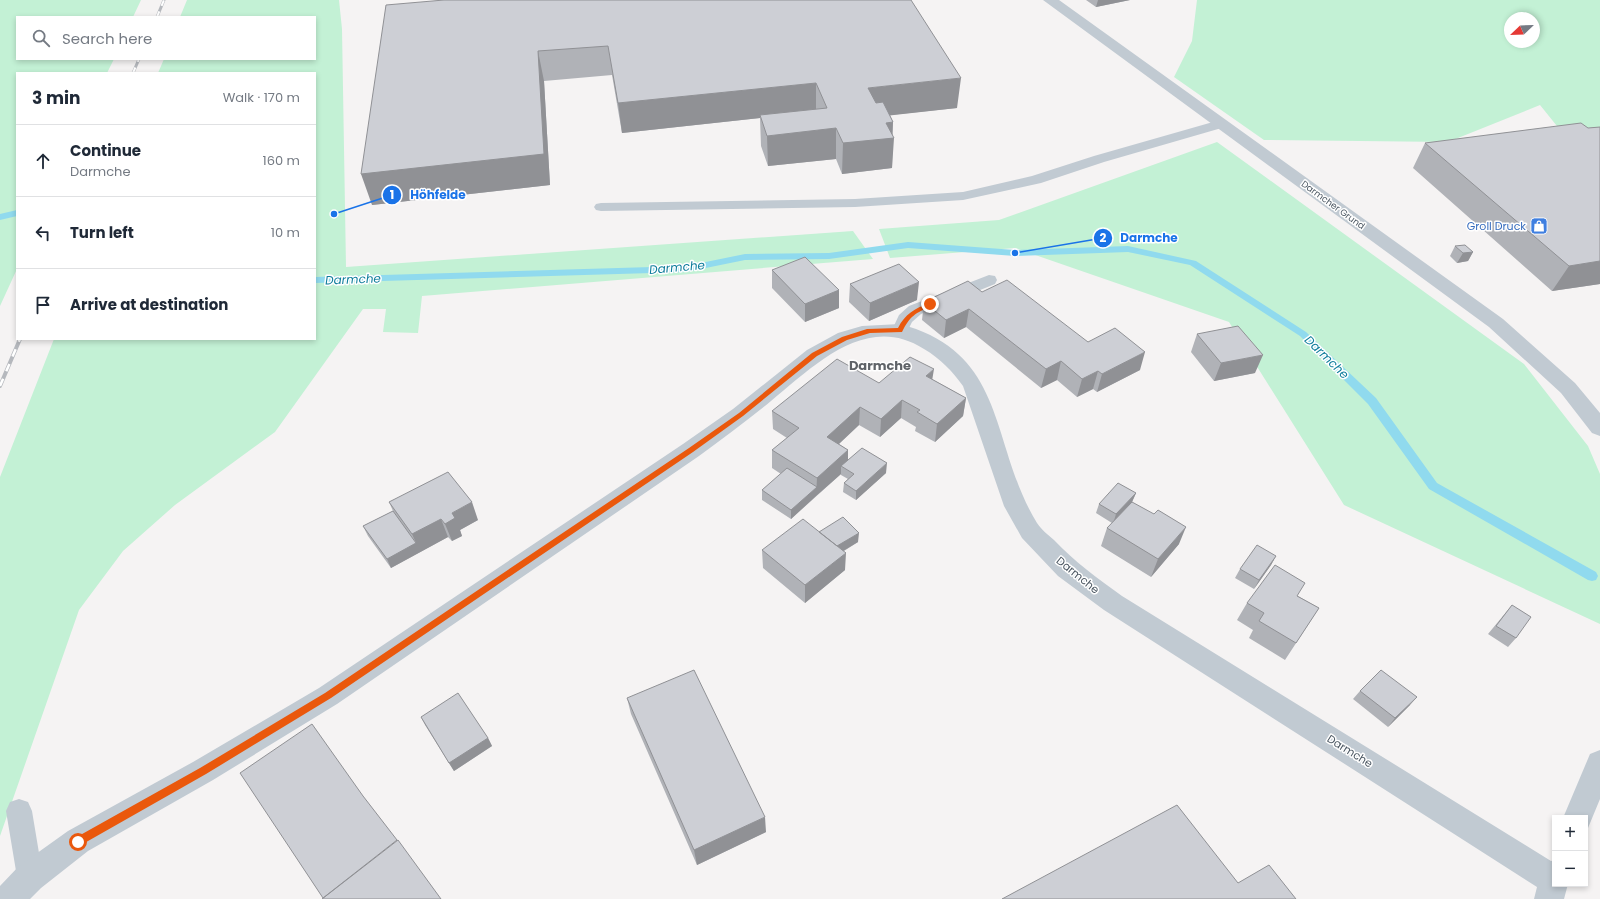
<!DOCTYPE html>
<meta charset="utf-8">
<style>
body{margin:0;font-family:Poppins,sans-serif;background:#f2f2f3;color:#1f2937}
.controls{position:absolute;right:12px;bottom:12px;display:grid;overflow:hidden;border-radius:0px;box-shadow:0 2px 6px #0003}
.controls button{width:36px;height:36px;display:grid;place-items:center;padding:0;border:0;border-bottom:1px solid #e0e1e3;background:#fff;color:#1f2937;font:20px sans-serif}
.compass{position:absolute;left:1504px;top:12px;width:36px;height:36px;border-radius:50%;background:#fff;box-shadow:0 2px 6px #0003;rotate:247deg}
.stop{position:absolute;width:12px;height:12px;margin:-9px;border:3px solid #ea580c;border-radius:50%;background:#fff}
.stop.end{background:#ea580c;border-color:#fff;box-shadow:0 1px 4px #0008}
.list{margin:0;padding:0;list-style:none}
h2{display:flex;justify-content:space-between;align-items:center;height:52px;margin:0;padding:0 16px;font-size:17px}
h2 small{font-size:13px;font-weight:400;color:#747a83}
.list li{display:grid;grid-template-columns:26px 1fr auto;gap:12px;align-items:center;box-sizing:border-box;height:72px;padding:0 16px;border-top:1px solid #e0e1e3}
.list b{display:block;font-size:15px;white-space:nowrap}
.list p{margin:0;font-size:13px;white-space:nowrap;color:#747a83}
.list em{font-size:13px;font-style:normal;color:#747a83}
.icon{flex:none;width:22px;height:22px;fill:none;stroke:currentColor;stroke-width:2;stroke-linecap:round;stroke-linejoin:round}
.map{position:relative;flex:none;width:1600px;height:899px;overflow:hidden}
.search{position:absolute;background:#fff;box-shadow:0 2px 6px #0003;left:16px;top:16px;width:300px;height:44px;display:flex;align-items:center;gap:10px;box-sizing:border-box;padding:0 14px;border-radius:0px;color:#747a83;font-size:15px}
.panel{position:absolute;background:#fff;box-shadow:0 2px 6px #0003;left:16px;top:72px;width:300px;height:268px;border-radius:0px}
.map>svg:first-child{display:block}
.green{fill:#c3f1d5;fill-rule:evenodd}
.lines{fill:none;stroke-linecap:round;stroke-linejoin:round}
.stream{fill:#90daee;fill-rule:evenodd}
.lane{fill:#c1cad2;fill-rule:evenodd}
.street{fill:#c1cad2;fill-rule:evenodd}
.rail-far1-casing{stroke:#b5b8bd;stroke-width:3}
.rail-casing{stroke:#b5b8bd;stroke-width:4}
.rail-far1{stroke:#fff;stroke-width:2;stroke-dasharray:6;stroke-linecap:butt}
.rail{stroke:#fff;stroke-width:2.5;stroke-dasharray:8;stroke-linecap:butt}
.wall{fill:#b0b2b7}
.shaded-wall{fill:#909195}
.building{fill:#cdcfd5;stroke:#909195}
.route{fill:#ea580c}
.labels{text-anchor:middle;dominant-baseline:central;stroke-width:3;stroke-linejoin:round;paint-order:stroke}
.far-street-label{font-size:9px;fill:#4a5661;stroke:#fff}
.shop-label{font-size:11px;fill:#366cbe;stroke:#fff;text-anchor:end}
.street-label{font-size:11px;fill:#4a5661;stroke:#fff}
.water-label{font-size:12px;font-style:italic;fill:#0c7c9b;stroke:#fff}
.quarter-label{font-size:13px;font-weight:bold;fill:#5f6368;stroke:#fff}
.leader{fill:none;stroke:#1a73e8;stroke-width:1.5}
.callout-dot{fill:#1a73e8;stroke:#fff;stroke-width:1.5}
.mark-label{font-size:12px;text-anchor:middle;font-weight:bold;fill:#fff}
.callout-label{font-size:12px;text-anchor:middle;font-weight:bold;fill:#1a73e8;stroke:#fff;stroke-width:3;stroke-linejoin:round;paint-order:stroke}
</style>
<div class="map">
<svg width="1600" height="899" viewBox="0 0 1600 899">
<rect width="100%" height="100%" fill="#f5f3f3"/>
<!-- green -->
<path class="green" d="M0,0H141L133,17H17V59H114L107,73H17V269L0,306Z
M187,0H339L342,29L346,267L853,231L873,259L422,296L418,333L383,332L386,309H363L275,432L175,505L123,551L79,610L0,836V477L54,339H315V73H158L164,59H315V17H180Z
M1197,0H1600V135L1565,136L1540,105L1448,142L1264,140L1174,77L1192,41ZM1510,18H1534V42H1510Z
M1217,142L1524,364L1588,446L1600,474V624L1344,505L1229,322L1015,248L890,258L879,229L999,220Z"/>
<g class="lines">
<!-- stream -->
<path class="stream" d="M17,210V216L0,220V214Z
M908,242L1015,250L1128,246L1196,261L1306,332L1376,398L1437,483L1596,572L1598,576L1596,580L1592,581L1588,580L1429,489L1368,404L1300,336L1190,265L1128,252L1015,256L908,248L829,259L745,260L686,272L315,283V277L686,266L745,254L829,253Z"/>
<!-- lane -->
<path class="lane" d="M1220,120L1225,121L1227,124L1225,127L1104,162L1041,183L963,200L855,207L601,211L596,210L594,207L596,204L601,203L855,199L963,192L1032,176L1094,156Z
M989,275L995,276L997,280L995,284L921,314L912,322L906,334L900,336L894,334L892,330L899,315L909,306Z
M19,799L28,802L32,811L43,877L39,886L30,890L21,886L17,877L6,811L10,802Z"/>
<!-- street -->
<path class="street" d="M1043,0H1059L1503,319L1575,383L1600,413V436L1592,433L1561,393L1489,327Z
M900,324C1009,353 989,445 1037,523C1041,529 1048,535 1054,540C1075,562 1097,578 1122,596L1551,861L1555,860V884H1568L1564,899H1534L1537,887L1104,610L1058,576L1022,538L1004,506L963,386C952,371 941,359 924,349C866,312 814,366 771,401C748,420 723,438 699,456L337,704L213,780L88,851L41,888L30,899H0V886L19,866L68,831L193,762L319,688L683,444L733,409L807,350L838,333L862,326Z
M1600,750V799L1588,828L1585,829V818H1563L1590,754Z"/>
<!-- rail-far1 casing -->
<g class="rail-far1-casing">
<path id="rail-far1" d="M157,17L164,0
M133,73L139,59"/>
</g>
<!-- rail casing -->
<g class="rail-casing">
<path id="rail" d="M0,386L20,339"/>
</g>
<!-- rail-far1 -->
<use href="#rail-far1" class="rail-far1"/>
<!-- rail -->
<use href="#rail" class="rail"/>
</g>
<!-- wall -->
<path class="wall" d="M1086,0H1130L1096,7Z
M386,5L957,108L890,115L893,122L892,168L842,174L836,159L768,166L761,146L760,118L622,133L612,75L544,81L550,185L372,205Z
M1600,127V284L1552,291L1413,168L1425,143Z
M1455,246L1473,252L1468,261L1457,263L1450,256Z
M772,270L839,290V308L805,322L772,288Z
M850,284L917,300L869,321L849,302Z
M982,292L1088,342L1140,370L1097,392L1093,389L1077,397L1057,380L1041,388L966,327L944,338L922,320L924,302Z
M1197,334L1255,373L1214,381L1191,352Z
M932,379L966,398L963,416L935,442L915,431L916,427L901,418L880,437L859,425L839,444L848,450V460L886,473L856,500L843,492L844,483L848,479L841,475V474L791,519L762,500V490L781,474L772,468V450L787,438L773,429L772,411L879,383Z
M1136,493L1132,502L1179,544L1151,577L1101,546L1107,528L1112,523L1096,513L1099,504Z
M389,502L478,520L460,530L462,536L452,541L448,537L391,568L368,536L363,526L393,511Z
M819,532L858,542L844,551L845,570L805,603L763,568L762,550Z
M1276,556L1271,565L1254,589L1235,578L1240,569Z
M1298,596L1319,608L1285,660L1249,638L1253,630L1237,620L1247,603Z
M1512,605L1516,638L1508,647L1488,634Z
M1360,691L1410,705L1388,727L1353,699Z
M627,698L766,832L697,865L631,714Z
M421,717L488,738L492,746L454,771L425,725Z"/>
<!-- shaded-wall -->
<path class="shaded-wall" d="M1098,0H1130L1096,7Z
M538,51L544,81L550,185L372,205L361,174Z
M961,78L957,108L867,118L868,88Z
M816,83V113L760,115V118L622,133L618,103Z
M893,122L892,138H894L892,168L842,174L843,143L886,123Z
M836,128V159L768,166L767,136Z
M1473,252L1468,261L1457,263L1463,253Z
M1600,261V284L1552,291L1569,266Z
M919,282L917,300L869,321L870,303Z
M839,290V308L805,322V304Z
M969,309L966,327L944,338L946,320Z
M1145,352L1140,370L1097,392L1102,374Z
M1263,355L1255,373L1214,381L1221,363Z
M1061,361L1057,380L1041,388L1046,369Z
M934,369L931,387L926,376Z
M1098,371L1093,389L1077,397L1082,379Z
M966,398L963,416L935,442L937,424Z
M902,400L901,418L880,437L881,419Z
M860,407L859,425L827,455V437Z
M848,450V468L841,466V474L816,496L817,478Z
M887,463L886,473L856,500V491Z
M817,487L816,496L791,519V510Z
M1136,493L1132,502L1113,524L1116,514Z
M472,502L478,520L460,530L462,536L452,541L445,524L452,513Z
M441,519L448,537L391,568L387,559L416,543L412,534Z
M1186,527L1179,544L1151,577L1158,559Z
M859,533L858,542L833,557V548Z
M846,553L845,570L805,603V585Z
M1276,556L1271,565L1254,589L1259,580Z
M1417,697L1410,705L1388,727L1395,718Z
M488,738L492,746L454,771L449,763Z
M765,817L766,832L697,865L694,850Z"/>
<!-- building -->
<path class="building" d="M444,0H911L961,78L868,88L876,103L883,102L893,122L886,123L894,138L843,143L836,128L767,136L760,115L827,108L816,83L618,103L608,46L538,51L544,154L361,174L386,5Z
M1581,123L1588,128L1600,127V261L1569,266L1425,143Z
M1465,245L1473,252L1463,253L1455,246Z
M805,257L839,290L805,304L772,270Z
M899,264L919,282L870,303L850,284Z
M1007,280L1088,342L1115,328L1145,352L1102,374L1098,371L1082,379L1061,361L1046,369L969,309L946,320L924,302L968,281L982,292Z
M1238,326L1263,355L1221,363L1197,334Z
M910,357L934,369L926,376L966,398L937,424L917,412L920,410L902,400L881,419L860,407L827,437L848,450L817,478L772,450L799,428L772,411L837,359L879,383Z
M862,448L887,463L856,491L844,483L854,474L841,466Z
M787,468L817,487L791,510L762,490Z
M448,472L472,502L452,513L455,518L445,524L441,519L412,534L389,502Z
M1118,483L1136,493L1116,514L1099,504Z
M1132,502L1154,514L1158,510L1186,527L1158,559L1107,528Z
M393,511L416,543L387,559L363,526Z
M843,517L859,533L837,546L819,532Z
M803,519L846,553L805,585L762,550Z
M1257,545L1276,556L1259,580L1240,569Z
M1275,565L1305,583L1297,596L1319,608L1296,643L1259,621L1264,613L1247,603Z
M1512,605L1531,617L1516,638L1496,626Z
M694,670L765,817L694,850L627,698Z
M1381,670L1417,697L1395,718L1360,691Z
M458,693L488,738L449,763L421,717Z
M312,724L363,796L397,840L323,898L240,773Z
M1177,805L1238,883L1269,865L1296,899H1002Z
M398,840L441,899H322Z"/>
<!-- route -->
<path class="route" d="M930,303L932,306C915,313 910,316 902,332L870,333L847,340L817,356L743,416L693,452L331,698L206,774L81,845H75V838L200,768L325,693L689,448L739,413L812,353L842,337L867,329L898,328C905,314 915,308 930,303Z"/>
<!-- icons -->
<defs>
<g id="shop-square" transform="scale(0.9)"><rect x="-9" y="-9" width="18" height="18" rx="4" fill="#3f7fe0" stroke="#fff"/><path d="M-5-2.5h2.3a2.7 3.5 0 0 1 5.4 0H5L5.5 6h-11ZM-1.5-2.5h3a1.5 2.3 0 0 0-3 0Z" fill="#fff"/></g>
</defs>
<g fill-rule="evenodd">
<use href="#shop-square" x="1539" y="226"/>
</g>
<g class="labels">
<!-- far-street labels -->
<g class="far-street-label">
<text transform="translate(1333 205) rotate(36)">Darmcher Grund</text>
</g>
<!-- shop labels -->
<g class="shop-label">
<text x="1526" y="226">Groll Druck</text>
</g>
<!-- street labels -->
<g class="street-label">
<text transform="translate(1078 575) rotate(39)">Darmche</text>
<text transform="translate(1350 751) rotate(32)">Darmche</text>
</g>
<!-- water labels -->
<g class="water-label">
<text transform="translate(677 267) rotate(-5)">Darmche</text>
<text transform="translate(353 279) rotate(-2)">Darmche</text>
<text transform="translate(1327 357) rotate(44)">Darmche</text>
</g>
<!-- quarter labels -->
<g class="quarter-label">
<text x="880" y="365">Darmche</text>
</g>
</g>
<!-- callouts -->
<path class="leader" d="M334 214L392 195M1015 253L1103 238"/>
<g class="callout-dot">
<circle cx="334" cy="214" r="4"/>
<circle cx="1015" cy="253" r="4"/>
<circle cx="392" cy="195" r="10"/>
<circle cx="1103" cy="238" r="10"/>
</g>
<g class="mark-label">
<text x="392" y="199">1</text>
<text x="1103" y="242">2</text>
</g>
<g class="callout-label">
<text x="438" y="199">Höhfelde</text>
<text x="1149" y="242">Darmche</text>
</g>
</svg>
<div class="controls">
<button>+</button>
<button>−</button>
</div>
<svg class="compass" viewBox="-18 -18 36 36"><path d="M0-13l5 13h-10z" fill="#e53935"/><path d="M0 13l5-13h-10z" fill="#747a83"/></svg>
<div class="stop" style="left:78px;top:842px"></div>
<div class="stop end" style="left:930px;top:304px"></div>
<div class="search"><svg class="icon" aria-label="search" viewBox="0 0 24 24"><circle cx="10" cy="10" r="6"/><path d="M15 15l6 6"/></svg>Search here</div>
<section class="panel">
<h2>3 min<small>Walk · 170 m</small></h2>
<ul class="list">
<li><svg class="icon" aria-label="ahead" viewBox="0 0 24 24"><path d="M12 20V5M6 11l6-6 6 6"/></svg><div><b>Continue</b><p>Darmche</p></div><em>160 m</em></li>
<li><svg class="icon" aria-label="left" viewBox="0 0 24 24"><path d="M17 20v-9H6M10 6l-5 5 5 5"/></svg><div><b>Turn left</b></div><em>10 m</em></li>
<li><svg class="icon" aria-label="arrive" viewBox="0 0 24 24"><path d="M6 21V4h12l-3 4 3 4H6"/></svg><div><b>Arrive at destination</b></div></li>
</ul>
</section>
</div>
